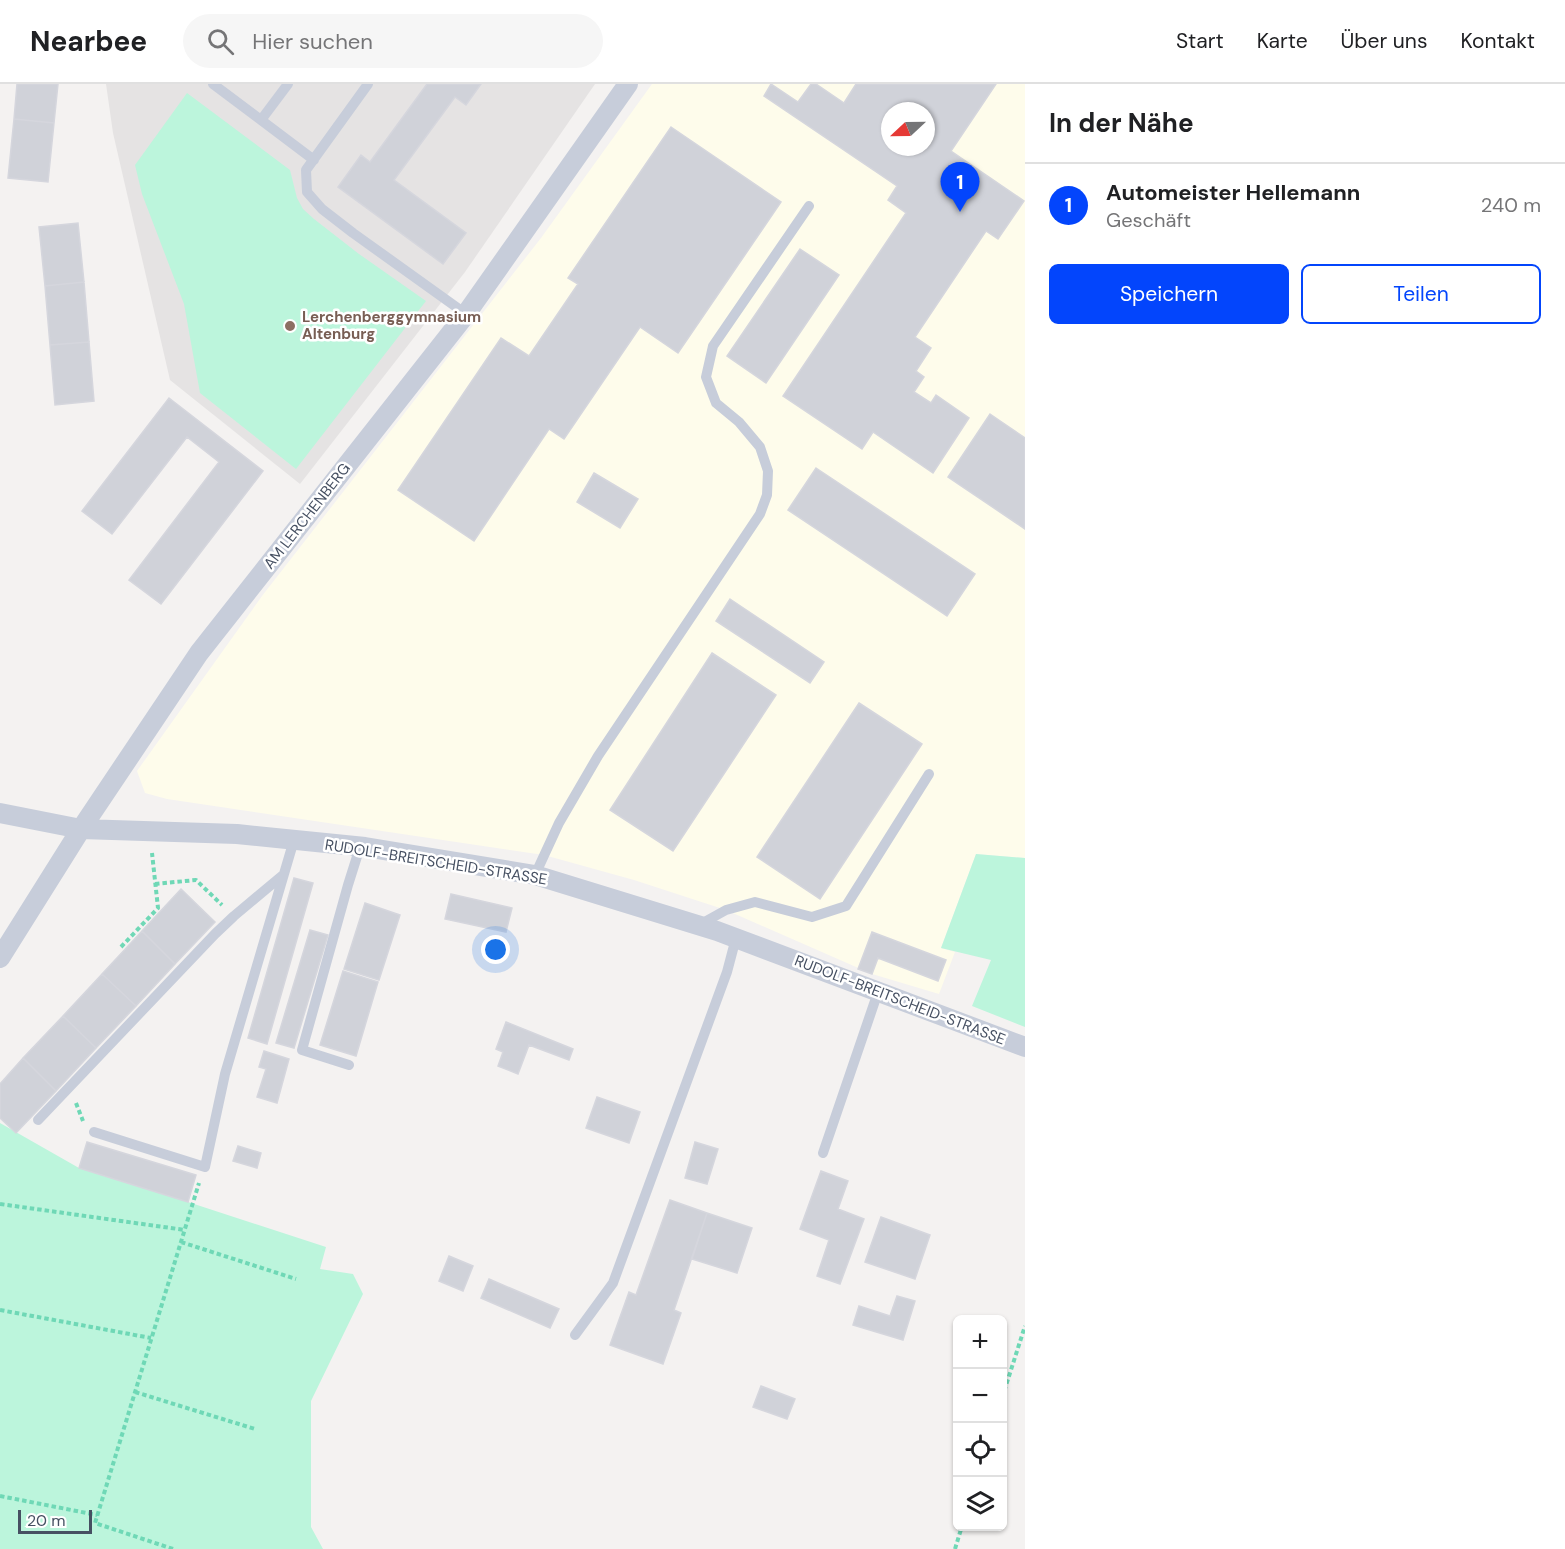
<!DOCTYPE html>
<html lang="de">
<meta charset="utf-8">
<style>
body{margin:0;font-family:"DM Sans",sans-serif;background:#f6f6f6;color:#202124}
.controls{position:absolute;right:18px;bottom:18px;display:grid;overflow:hidden;border-radius:9px;box-shadow:0 2px 4px #0004}
.controls button{width:54px;height:54px;display:grid;place-items:center;padding:0;border:0;border-bottom:2px solid #e0e0e0;background:#fff;color:#202124;font:30px sans-serif}
.compass{position:absolute;left:881px;top:18px;width:54px;height:54px;border-radius:50%;background:#fff;box-shadow:0 2px 4px #0004;rotate:248deg}
.scale{position:absolute;left:18px;bottom:15px;width:74px;box-sizing:border-box;padding-left:6px;border:3px solid #465062;border-top:0;font-size:16px;line-height:21px;white-space:nowrap;color:#465062;-webkit-text-stroke:4px #fff;paint-order:stroke}
.you{position:absolute;left:496px;top:866px;width:21px;height:21px;margin:-15px;border:4px solid #fff;border-radius:50%;background:#1a73e8;box-shadow:0 0 0 9px #1a73e833}
.badge{display:grid;place-items:center;width:39px;height:39px;border-radius:50%;background:#0345fc;color:#fff;font-size:20px;font-weight:700}
.pin{position:absolute;translate:-50% -50px;filter:drop-shadow(0 2px 3px #0008)}
.pin::after{content:'';position:absolute;top:32px;width:21px;height:18px;background:inherit;clip-path:polygon(0 0,100% 0,50% 100%)}
.list{margin:0;padding:0;list-style:none}
h2{display:flex;justify-content:space-between;align-items:center;height:78px;margin:0;padding:0 24px;font-size:26px}
h2 small{font-size:20px;font-weight:400;color:#757577}
.list li{display:grid;grid-template-columns:39px 1fr auto;gap:18px;align-items:center;box-sizing:border-box;height:84px;padding:0 24px;border-top:2px solid #e0e0e0}
.list b{display:block;font-size:22px;white-space:nowrap}
.list p{margin:0;font-size:20px;white-space:nowrap;color:#757577}
.list em{font-size:20px;font-style:normal;color:#757577}
.actions{display:flex;gap:12px;padding:18px 24px}
.actions a{flex:1;padding:14px 0;border:2px solid #0345fc;border-radius:9px;text-align:center;font-size:21px;color:#0345fc}
.actions .main{background:#0345fc;color:#fff}
.icon{flex:none;width:33px;height:33px;fill:none;stroke:currentColor;stroke-width:2;stroke-linecap:round;stroke-linejoin:round}
.map{position:relative;flex:none;width:1025px;height:1465px;overflow:hidden}
header{display:flex;align-items:center;gap:36px;box-sizing:border-box;height:84px;padding:0 30px;background:#fff;border-bottom:2px solid #e0e0e0}
header strong{font-size:28px}
nav{display:flex;gap:33px;margin-inline-start:auto;font-size:21px}
.search{width:420px;height:54px;background:#f6f6f6;display:flex;align-items:center;gap:15px;box-sizing:border-box;padding:0 21px;border-radius:33px;color:#757577;font-size:22px}
main{display:flex}
aside{flex:1;background:#fff}
.map>svg:first-child{display:block}
.commercial{fill:#fefceb;fill-rule:evenodd}
.education{fill:#e5e3e3}
.green{fill:#bcf5dc}
.building{fill:#d0d2d9;stroke:#d5d6dd;stroke-width:1.5;fill-rule:evenodd}
.lines{fill:none;stroke-linecap:round;stroke-linejoin:round}
.path{stroke:#6fd8b6;stroke-width:4;stroke-dasharray:4.5 3;stroke-linecap:butt}
.lane{stroke:#c7cdda;stroke-width:10}
.street{stroke:#c7cdda;stroke-width:20}
.education-dot{fill:#8d6e63;stroke:#fff;stroke-width:2}
.labels{text-anchor:middle;dominant-baseline:central;stroke-width:5;stroke-linejoin:round;paint-order:stroke}
.education-label{font-size:15px;font-weight:bold;fill:#785e54;stroke:#fff;text-anchor:start}
.street-label{font-size:15px;fill:#465062;stroke:#fff}
</style>
<header>
<strong>Nearbee</strong>
<div class="search"><svg class="icon" aria-label="search" viewBox="0 0 24 24"><circle cx="10" cy="10" r="6"/><path d="M15 15l6 6"/></svg>Hier suchen</div>
<nav><a>Start</a><a>Karte</a><a>Über uns</a><a>Kontakt</a></nav>
</header>
<main>
<div class="map">
<svg width="1025" height="1465" viewBox="0 0 1025 1465">
<rect width="100%" height="100%" fill="#f4f2f1"/>
<!-- commercial -->
<path class="commercial" d="M652,0H1025V774L976,770L941,864L955,868L939,910L872,890L726,826L634,796L544,771L167,715L145,709L137,687L262,512L541,154ZM890,27H926V63H890Z"/>
<!-- education -->
<path class="education" d="M106,0H595L465,188L300,400L170,296L113,49Z"/>
<!-- green -->
<path class="green" d="M187,9L290,86L297,114L303,125L314,135L359,170L426,217L296,385L200,309L184,220L142,110L135,81Z
M976,770L1025,774V943L972,922L991,876L941,864Z
M0,1039L79,1084L188,1118L326,1163L320,1185L353,1190L363,1210L311,1317V1443L323,1465H0Z"/>
<!-- building -->
<path class="building" d="M17,0H58L54,39L14,35Z
M427,0H481L466,21L455,13L394,96L466,149L443,180L338,103L361,71L370,78Z
M771,0L798,18L811,0H816L844,19L856,0H996L951,67L1024,117L998,155L986,147L915,253L931,264L916,287L924,293L914,308L931,319L936,311L969,334L933,389L873,348L862,365L783,312L906,129L888,116L897,102L764,12ZM890,27H926V63H890Z
M14,35L54,39L48,98L8,94Z
M671,43L781,118L678,269L640,243L564,355L549,345L474,457L398,406L501,254L529,272L578,200L568,194Z
M78,139L84,198L45,202L39,143Z
M800,165L839,191L766,299L727,272Z
M84,198L89,258L50,261L45,202Z
M89,258L94,317L55,321L50,261Z
M169,314L263,387L161,520L129,496L219,378L187,353L112,450L82,427Z
M990,330L1025,354V445L948,393Z
M816,384L975,490L947,532L788,426Z
M594,389L638,415L620,444L577,418Z
M730,515L824,578L810,599L716,537Z
M712,569L776,611L673,767L610,726Z
M859,619L922,660L820,815L757,773Z
M294,794L313,799L267,960L248,954Z
M181,805L215,838L175,880L142,847Z
M451,810L512,824L506,848L445,835Z
M365,819L400,831L379,896L344,885Z
M310,846L328,851L294,964L276,959Z
M142,847L175,880L136,922L102,890Z
M872,848L946,876L938,897L878,874L872,890L858,885Z
M343,887L378,898L356,972L320,961Z
M102,890L136,922L96,964L63,932Z
M63,932L96,964L56,1007L23,974Z
M506,938L573,965L569,976L529,961L518,990L498,982L503,968L496,965Z
M264,967L289,975L277,1019L257,1013L266,985L259,983Z
M23,974L56,1007L16,1049L0,1034V1000Z
M597,1013L640,1028L629,1059L586,1044Z
M87,1058L196,1091L188,1118L79,1084Z
M695,1058L718,1065L707,1100L685,1094Z
M238,1062L261,1069L257,1084L233,1077Z
M821,1087L848,1097L838,1125L864,1135L840,1200L817,1192L829,1156L800,1145Z
M670,1116L707,1129L674,1226L681,1229L663,1280L610,1261L629,1208L636,1211Z
M707,1129L752,1144L737,1189L692,1175Z
M881,1133L930,1151L915,1195L865,1178Z
M449,1172L473,1182L463,1207L439,1197Z
M489,1195L559,1225L550,1244L481,1214Z
M897,1212L915,1217L903,1256L853,1241L859,1222L890,1232Z
M761,1302L795,1315L787,1335L753,1323Z"/>
<g class="lines">
<!-- path -->
<path class="path" d="M155,800L196,796L222,821
M121,863L158,824L152,769
M76,1019L83,1037
M0,1120L185,1146
M181,1158L296,1195
M0,1226L151,1254
M135,1308L255,1345
M1002,1314L1025,1242
M0,1412L97,1431
M173,1465L95,1439L199,1099
M955,1465L962,1442"/>
<!-- lane -->
<path class="lane" d="M213,0L314,76
M368,0L306,86L307,108L322,125L353,149L466,230
M261,36L288,0
M535,791L559,739L598,672L760,430L767,411L768,387L760,363L739,338L716,319L706,293L713,262L809,122
M699,841L726,826L755,818L812,833L846,822L929,690
M349,981L302,966L348,801L360,763
M38,1036L215,850L234,832L283,791
M94,1048L205,1083L225,990L294,756
M823,1069L878,908
M575,1251L613,1199L727,888L736,854"/>
<!-- street -->
<path class="street" d="M0,729L81,745L237,750L365,763L535,791L717,847L1025,963
M0,874L81,745L199,569L466,230L628,0"/>
</g>
<!-- markers -->
<circle class="education-dot" cx="290" cy="242" r="6"/>
<g class="labels">
<!-- education labels -->
<g class="education-label">
<text x="302" y="233">Lerchenberggymnasium<tspan x="302" dy="17">Altenburg</tspan></text>
</g>
<!-- street labels -->
<g class="street-label">
<text transform="translate(307 432) rotate(-52)">AM LERCHENBERG</text>
<text transform="translate(436 778) rotate(9)">RUDOLF-BREITSCHEID-STRASSE</text>
<text transform="translate(900 916) rotate(21)">RUDOLF-BREITSCHEID-STRASSE</text>
</g>
</g>
</svg>
<div class="controls">
<button>+</button>
<button>−</button>
<button><svg class="icon" aria-label="locate" viewBox="0 0 24 24"><circle cx="12" cy="12" r="6"/><path d="M12 2v4M12 18v4M2 12h4M18 12h4"/></svg></button>
<button><svg class="icon" aria-label="layers" viewBox="0 0 24 24"><path d="M12 4l9 5-9 5-9-5zM3 14l9 5 9-5"/></svg></button>
</div>
<svg class="compass" viewBox="-18 -18 36 36"><path d="M0-13l5 13h-10z" fill="#e53935"/><path d="M0 13l5-13h-10z" fill="#757577"/></svg>
<div class="scale">20 m</div>
<div class="you"></div>
<div class="pin badge" style="left:960px;top:128px">1</div>
</div>
<aside>
<h2>In der Nähe<small></small></h2>
<ul class="list">
<li><span class="badge">1</span><div><b>Automeister Hellemann</b><p>Geschäft</p></div><em>240 m</em></li>
</ul>
<div class="actions"><a class="main">Speichern</a><a>Teilen</a></div>
</aside>
</main>
